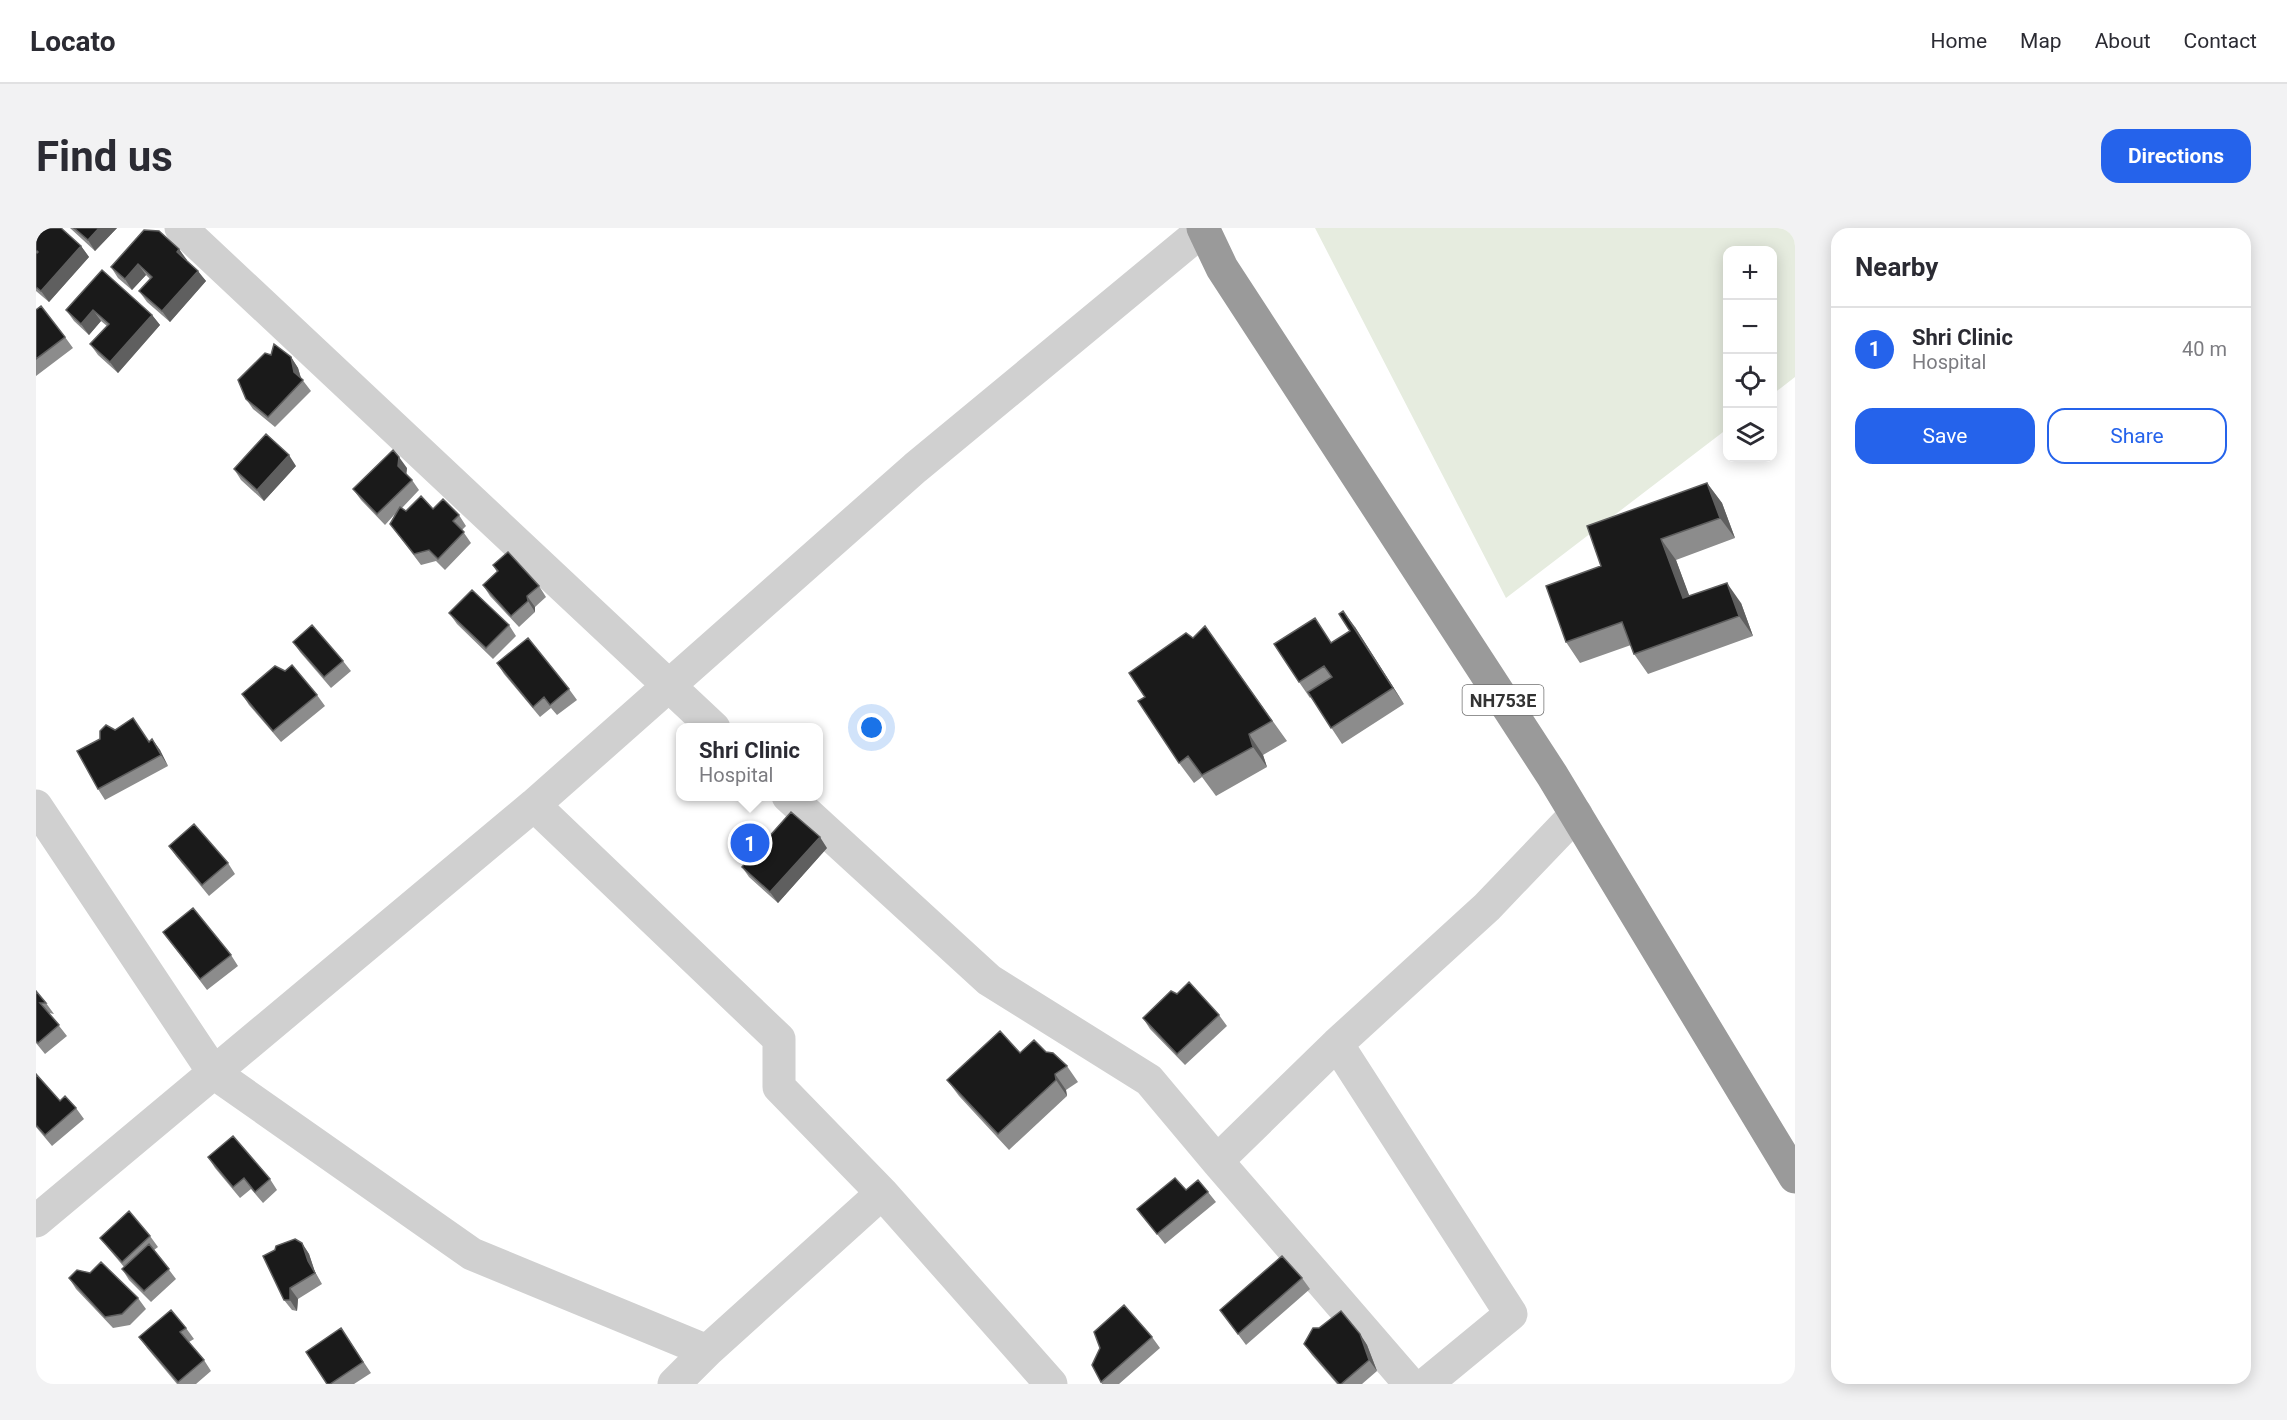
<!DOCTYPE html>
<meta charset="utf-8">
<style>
body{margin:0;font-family:Roboto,sans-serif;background:#f2f2f3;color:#2b2b33}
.controls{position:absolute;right:18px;top:18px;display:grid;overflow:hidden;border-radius:12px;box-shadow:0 3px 15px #0003}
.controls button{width:54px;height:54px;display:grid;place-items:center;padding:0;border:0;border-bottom:2px solid #e1e1e2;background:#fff;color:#2b2b33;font:30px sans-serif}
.you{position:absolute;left:836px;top:500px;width:21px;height:21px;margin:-15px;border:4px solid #fff;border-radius:50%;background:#1a73e8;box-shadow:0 0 0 9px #1a73e833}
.badge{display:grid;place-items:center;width:39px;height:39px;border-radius:50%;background:#2563eb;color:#fff;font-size:20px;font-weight:700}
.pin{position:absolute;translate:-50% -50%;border:3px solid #fff;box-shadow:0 2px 6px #0006}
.popup{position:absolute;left:640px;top:495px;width:147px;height:78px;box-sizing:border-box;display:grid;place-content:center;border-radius:12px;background:#fff;filter:drop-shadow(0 2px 4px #0005);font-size:20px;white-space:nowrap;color:#7c7c81}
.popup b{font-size:22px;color:#2b2b33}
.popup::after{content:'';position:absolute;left:50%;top:100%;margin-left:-12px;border:12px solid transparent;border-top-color:#fff}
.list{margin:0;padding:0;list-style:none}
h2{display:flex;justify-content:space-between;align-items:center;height:78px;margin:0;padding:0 24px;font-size:26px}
h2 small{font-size:20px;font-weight:400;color:#7c7c81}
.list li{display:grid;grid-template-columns:39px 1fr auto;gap:18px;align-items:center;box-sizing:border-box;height:84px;padding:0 24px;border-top:2px solid #e1e1e2}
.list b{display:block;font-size:22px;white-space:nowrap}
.list p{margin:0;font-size:20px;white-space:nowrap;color:#7c7c81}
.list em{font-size:20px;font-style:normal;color:#7c7c81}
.actions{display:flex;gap:12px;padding:18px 24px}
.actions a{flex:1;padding:14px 0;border:2px solid #2563eb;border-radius:18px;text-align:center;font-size:21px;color:#2563eb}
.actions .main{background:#2563eb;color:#fff}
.icon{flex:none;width:33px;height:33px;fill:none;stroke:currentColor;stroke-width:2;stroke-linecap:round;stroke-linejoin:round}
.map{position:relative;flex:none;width:1759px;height:1156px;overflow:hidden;border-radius:18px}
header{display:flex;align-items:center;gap:36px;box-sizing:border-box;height:84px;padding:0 30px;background:#fff;border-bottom:2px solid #e1e1e2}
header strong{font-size:28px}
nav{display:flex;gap:33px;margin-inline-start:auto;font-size:21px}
.intro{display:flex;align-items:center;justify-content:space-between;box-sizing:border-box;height:144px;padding:0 36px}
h1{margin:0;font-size:42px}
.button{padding:15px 27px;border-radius:18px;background:#2563eb;color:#fff;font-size:21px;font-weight:700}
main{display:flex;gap:36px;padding:0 36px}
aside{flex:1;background:#fff;border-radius:18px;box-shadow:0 3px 15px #0003}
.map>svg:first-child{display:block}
.green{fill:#e6ecdf}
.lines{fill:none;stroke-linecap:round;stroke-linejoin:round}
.minor{stroke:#d0d0d0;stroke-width:33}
.highway{stroke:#9a9a9a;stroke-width:33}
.wall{fill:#8c8c8c}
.shaded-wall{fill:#5f5f5f}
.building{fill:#1a1a1a;stroke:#5f5f5f;stroke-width:1.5}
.labels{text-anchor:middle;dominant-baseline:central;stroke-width:6;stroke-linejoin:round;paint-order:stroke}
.shield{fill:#fff;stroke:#707070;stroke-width:1.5}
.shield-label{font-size:18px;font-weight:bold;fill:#333}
</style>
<header>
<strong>Locato</strong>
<nav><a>Home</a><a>Map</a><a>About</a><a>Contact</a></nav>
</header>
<div class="intro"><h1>Find us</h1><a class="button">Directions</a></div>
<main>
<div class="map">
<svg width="1759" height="1156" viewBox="0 0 1759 1156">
<rect width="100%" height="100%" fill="#fff"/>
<!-- green -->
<path class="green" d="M1279,0H1759V149L1737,166L1736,22H1692L1691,201L1470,370Z"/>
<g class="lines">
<!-- minor -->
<path class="minor" d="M145,0L678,500
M752,568L953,752L1113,852L1181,933
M0,578L178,845L436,1026L671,1123
M1301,816L1181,933L1374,1156
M846,965L1015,1156
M0,993L498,577
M638,1156L671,1123L846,965L743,859V811L498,577L879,240L1168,1
M1390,1156L1475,1086L1301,816L1451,679L1540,586"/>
<!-- highway -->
<path class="highway" d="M1167,0L1186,40L1516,547L1759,949"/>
</g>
<!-- wall -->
<path class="wall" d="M0,0L45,18L53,29L13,74L0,63Z
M34,0H81L59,23Z
M143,21L150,32L170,53L134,94L111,74L103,63L114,51L110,47L96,62L82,50L75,39Z
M66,42L116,87L124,97L82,145L62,127L54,116L71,98L65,93L53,107L38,93L30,82Z
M0,82L29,109L37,120L0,148Z
M235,127L255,129L262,140L265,150L275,163L239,199L217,181L210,171Z
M260,238L228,273L205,252L198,241Z
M371,240L370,246L376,252L383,262L366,280L370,283L397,281L423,287L430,298L426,302L435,315L409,342L400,333L385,337L354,296L359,286L349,297L325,272L317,261Z
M1671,255L1686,275L1699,310L1640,332L1653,368L1705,375L1717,408L1612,446L1598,426L1595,417L1544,435L1530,414L1565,338Z
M457,337L503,358L510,369L499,379V384L483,399L454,368L447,357L461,344Z
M413,385L473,397L480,408L457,431L421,396Z
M1169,398L1251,513L1227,527L1231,539L1180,568L1166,549L1158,555L1143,535L1109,469L1157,410Z
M1319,399L1368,476L1306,516L1275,469L1274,470L1263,454L1296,415Z
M257,414L307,433L315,443L295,460L264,424Z
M461,435L533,461L541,472L521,487L515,480L504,489L468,446Z
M249,443L281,467L289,478L245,514L213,477L206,466Z
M79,502L114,514L116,511L124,522L132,538L69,572L62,561L64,511Z
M133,618L192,635L199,646L173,668L140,628Z
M791,620L742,675L713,649L706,639Z
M127,704L195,727L202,738L171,762Z
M0,763L10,775L18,786L13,785L31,808L9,826L0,815Z
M1183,787L1191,798L1149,837L1114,801L1107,790Z
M1010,824L1031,838L1042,854L1030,862L1031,868L973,922L923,868L911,852L984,825Z
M0,846L24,873L40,880L48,891L16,918L0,899Z
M172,929L234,951L241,962L227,975L215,961L204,970L179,940Z
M1150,962L1172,964L1180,974L1129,1016L1101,981Z
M114,1008L122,1019L118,1022L140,1051L115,1074L93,1052L86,1041L88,1039L72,1020L64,1010Z
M266,1015L273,1026L279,1044L286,1056L262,1071L261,1083L256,1082L248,1072Z
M33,1050L102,1070L110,1081L94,1097L77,1100L40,1061Z
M1266,1050L1274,1061L1210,1117L1184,1082Z
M150,1100L158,1111L153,1114L168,1132L175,1143L160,1156H141L111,1120L103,1109Z
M305,1100L335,1145L318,1156H291Z
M1324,1106L1331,1117L1341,1143L1326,1156H1301L1276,1127L1268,1116Z
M1116,1109L1124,1120L1083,1156H1066L1065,1154Z"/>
<!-- shaded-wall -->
<path class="shaded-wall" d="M63,0H81L59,23L52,12Z
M45,18L53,29L13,74L5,63Z
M143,21L151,32L148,35L141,24Z
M102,36L110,47L96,62L89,51Z
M162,43L170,53L134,94L126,83Z
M57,82L65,93L53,107L45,96Z
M116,87L124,97L82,145L74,134Z
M255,129L262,140L266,154L258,144Z
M253,227L260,238L228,273L221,262Z
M363,229L371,240L370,249L362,238Z
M1671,255L1686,275L1699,310L1684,290Z
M1625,311L1640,332L1662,391L1647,370Z
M1691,355L1705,375L1717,408L1703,388Z
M491,368L499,379V384L492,373Z
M1307,383L1319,399L1368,476L1357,460Z
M1213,506L1227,527L1231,539L1217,519Z
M116,511L124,522L132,538L125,527Z
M784,609L791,620L742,675L734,664Z
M1019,846L1030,862L1031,868L1020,852Z
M266,1015L273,1026L279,1044L286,1056L272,1033Z
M254,1060L262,1071L261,1083L254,1072Z
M1324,1106L1331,1117L1341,1143L1333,1132Z"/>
<!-- building -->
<path class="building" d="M0,0H25L45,18L5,63L0,59V26L2,24L0,22Z
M38,0H63L52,12Z
M108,2L123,3L143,21L141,24L162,43L126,83L103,63L116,49L102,36L89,51L75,39Z
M66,42L116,87L74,134L54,116L73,96L57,82L45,96L30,82Z
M5,78L29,109L0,131V82Z
M238,116L255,129L258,144L267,152L232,189L210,171L202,152L229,125L235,127Z
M230,206L253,227L221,262L198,241Z
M357,222L363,229L362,238L376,252L341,286L317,261Z
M1671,255L1684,290L1625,311L1647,370L1691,355L1703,388L1598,426L1586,394L1530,414L1510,358L1565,338L1551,298Z
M385,268L397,281L407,271L423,287L417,293L428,304L402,331L393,322L378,326L354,296L364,279L370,283Z
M472,324L503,358L491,368L492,373L475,388L447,357L462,343L457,337Z
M436,362L473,397L450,420L413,385Z
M1307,383L1357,460L1295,500L1272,464L1296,449L1288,438L1263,454L1238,416L1279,390L1295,415L1314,403L1303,386Z
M276,397L307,433L288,449L257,414Z
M1169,398L1236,493L1213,506L1217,519L1166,547L1152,528L1143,535L1102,473L1109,469L1093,445L1150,405L1157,410Z
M492,410L533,461L514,477L508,469L497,479L461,435Z
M256,437L281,467L237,503L206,466L239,438L249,443Z
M97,490L113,514L116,511L125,527L62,561L41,523L64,511V503L70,497L79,502Z
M755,584L784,609L734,664L706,639Z
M158,596L192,635L166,657L133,618Z
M157,680L195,727L164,751L127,704Z
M1153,754L1183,787L1141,826L1107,790L1135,763L1141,766Z
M0,763L10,775H4L23,797L2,815L0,813Z
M964,803L984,825L998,812L1010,824L1017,825L1031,838L1019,846L1020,852L962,906L911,852Z
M0,846L24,873L29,868L40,880L9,907L0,897Z
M197,908L234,951L219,964L208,950L197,959L172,929Z
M1139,950L1150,962L1162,952L1172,964L1121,1006L1101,981Z
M93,983L114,1008L86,1034L64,1010Z
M259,1011L266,1015L272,1033L279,1045L254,1060V1072H248L227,1028L239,1022L240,1018Z
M113,1016L133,1041L108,1063L86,1041Z
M1246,1028L1266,1050L1202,1106L1184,1082Z
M65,1034L102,1070L86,1086L69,1089L33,1050L41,1042L54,1045Z
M1088,1077L1116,1109L1065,1154L1056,1137L1064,1120L1058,1104Z
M135,1082L150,1100L144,1104L168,1132L142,1154L103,1109Z
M1305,1083L1324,1106L1333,1132L1305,1156H1303L1268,1116L1277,1100H1283Z
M305,1100L327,1134L294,1156H291L270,1124Z"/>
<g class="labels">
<!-- shield labels -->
<rect class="shield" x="1426.5" y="457" width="81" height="30" rx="4.5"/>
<g class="shield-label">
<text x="1467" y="472">NH753E</text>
</g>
</g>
</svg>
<div class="controls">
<button>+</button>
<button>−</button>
<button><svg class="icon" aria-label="locate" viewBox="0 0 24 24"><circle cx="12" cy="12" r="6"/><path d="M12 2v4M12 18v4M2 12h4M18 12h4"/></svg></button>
<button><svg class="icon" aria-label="layers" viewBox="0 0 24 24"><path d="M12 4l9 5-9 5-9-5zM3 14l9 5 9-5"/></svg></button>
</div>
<div class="you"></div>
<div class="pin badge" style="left:714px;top:615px">1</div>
<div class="popup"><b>Shri Clinic</b>Hospital</div>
</div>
<aside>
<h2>Nearby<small></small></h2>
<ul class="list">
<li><span class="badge">1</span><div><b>Shri Clinic</b><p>Hospital</p></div><em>40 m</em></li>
</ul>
<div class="actions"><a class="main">Save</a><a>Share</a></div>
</aside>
</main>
